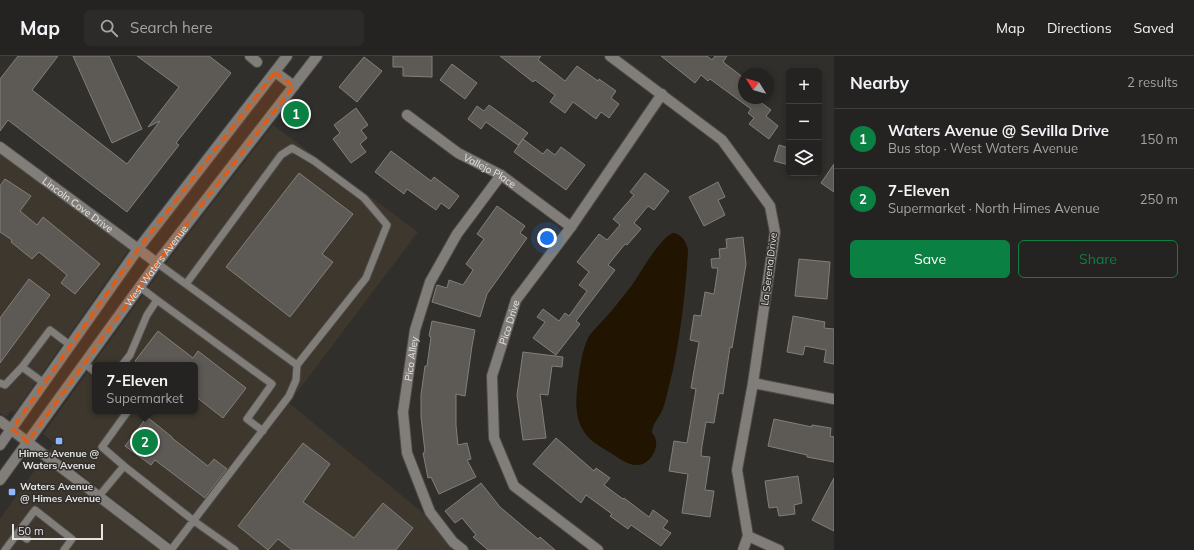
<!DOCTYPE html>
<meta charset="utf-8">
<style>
body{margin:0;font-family:Mulish,sans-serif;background:#2d2b2a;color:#f1f3f6}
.controls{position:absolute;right:12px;top:12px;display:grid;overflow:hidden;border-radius:6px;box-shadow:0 2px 6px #0003}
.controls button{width:36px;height:36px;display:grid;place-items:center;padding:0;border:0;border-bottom:1px solid #42403f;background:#252321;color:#f1f3f6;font:20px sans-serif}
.compass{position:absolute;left:738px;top:12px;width:36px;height:36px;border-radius:50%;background:#252321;box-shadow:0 2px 6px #0003;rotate:307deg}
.scale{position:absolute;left:12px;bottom:10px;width:91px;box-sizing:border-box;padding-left:4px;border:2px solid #e6e4e2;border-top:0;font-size:11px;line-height:14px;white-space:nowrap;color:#e6e4e2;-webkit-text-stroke:3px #312f2c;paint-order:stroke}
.you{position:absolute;left:547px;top:182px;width:14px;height:14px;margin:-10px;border:3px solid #fff;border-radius:50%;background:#1a73e8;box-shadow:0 0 0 6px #1a73e833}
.badge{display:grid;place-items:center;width:26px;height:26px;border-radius:50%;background:#0b8043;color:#fff;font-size:13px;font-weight:700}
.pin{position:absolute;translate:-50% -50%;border:2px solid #fff;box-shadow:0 1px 4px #0006}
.popup{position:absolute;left:92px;top:306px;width:106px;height:52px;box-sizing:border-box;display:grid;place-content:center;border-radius:6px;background:#252321;filter:drop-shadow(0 1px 3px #0005);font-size:13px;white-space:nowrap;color:#a3a4a5}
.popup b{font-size:15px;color:#f1f3f6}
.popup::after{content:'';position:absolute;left:50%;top:100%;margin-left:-8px;border:8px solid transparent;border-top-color:#252321}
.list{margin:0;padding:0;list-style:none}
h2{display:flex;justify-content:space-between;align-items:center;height:52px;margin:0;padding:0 16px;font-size:17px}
h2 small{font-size:13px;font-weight:400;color:#a3a4a5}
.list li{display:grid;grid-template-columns:26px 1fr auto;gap:12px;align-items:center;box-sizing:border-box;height:60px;padding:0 16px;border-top:1px solid #42403f}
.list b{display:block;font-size:15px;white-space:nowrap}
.list p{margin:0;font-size:13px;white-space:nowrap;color:#a3a4a5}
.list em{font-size:13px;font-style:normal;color:#a3a4a5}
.actions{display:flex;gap:8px;padding:12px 16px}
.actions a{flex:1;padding:9px 0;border:1px solid #0b8043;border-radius:6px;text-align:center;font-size:14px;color:#0b8043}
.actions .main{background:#0b8043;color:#fff}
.icon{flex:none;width:22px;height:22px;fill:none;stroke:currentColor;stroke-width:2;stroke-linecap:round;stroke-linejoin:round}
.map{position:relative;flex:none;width:834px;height:494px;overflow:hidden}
header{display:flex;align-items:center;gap:24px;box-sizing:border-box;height:56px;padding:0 20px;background:#252321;border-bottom:1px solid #42403f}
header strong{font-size:19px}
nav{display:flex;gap:22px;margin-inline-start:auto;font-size:14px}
.search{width:280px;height:36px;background:#2d2b2a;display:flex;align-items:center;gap:10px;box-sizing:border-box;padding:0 14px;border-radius:6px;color:#a3a4a5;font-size:15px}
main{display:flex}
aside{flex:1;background:#252321}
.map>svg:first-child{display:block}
.built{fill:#3d372e;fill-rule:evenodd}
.water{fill:#211401}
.building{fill:#5d5a56;stroke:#827f7b}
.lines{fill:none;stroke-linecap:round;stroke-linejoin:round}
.lane-casing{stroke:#4e4c4a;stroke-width:9}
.street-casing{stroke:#4e4c4a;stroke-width:12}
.secondary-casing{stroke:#4e4c4a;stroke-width:12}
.lane{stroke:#817e7a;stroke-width:7}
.street{stroke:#817e7a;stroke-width:10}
.secondary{stroke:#817e7a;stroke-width:10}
.marked{fill:#e8590c;fill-opacity:0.2;stroke:#e8590c;stroke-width:3;stroke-dasharray:8 5;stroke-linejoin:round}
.poi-dot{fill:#8cb9fc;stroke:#312f2c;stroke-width:1.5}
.labels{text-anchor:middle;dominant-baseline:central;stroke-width:3;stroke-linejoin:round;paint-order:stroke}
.street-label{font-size:10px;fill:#e6e4e2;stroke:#312f2c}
.poi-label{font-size:10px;font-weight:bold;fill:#e6e4e2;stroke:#312f2c}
</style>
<header>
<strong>Map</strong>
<div class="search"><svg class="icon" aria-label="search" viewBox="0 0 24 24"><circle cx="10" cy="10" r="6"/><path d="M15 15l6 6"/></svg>Search here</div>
<nav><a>Map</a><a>Directions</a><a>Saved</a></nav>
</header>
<main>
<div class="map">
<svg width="834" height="494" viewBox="0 0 834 494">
<rect width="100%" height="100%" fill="#312f2c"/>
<!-- built -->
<path class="built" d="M273,69L418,176L289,347L423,457L453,494H180L49,394L54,387L43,378L163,211ZM95,309H195V355H95Z
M0,90L132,189L15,356L12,354L6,361L0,357Z
M42,404L159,494H0V463Z"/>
<!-- water -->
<path class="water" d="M673,177C681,177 687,187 688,194C686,234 681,274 673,314C670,324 666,346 662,355C658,363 652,368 652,377C663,387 651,411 635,409C627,408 618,402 611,397C604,393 595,388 589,382C572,364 576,340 579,318C581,305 583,292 589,280C594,273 601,267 607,260C616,250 624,239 632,229C642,215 658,184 673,177Z"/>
<!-- building -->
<path class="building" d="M18,0H58L32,34L127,108L160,65L148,71L179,31L137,0H209L231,17L176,87L179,89L127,156L8,64L0,75V23Z
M73,0H109L142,73L112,87Z
M393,0H432V21L403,20V11H393Z
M500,0H541L538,4L565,25L577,10L598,25L599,23L616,35L611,42L619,48L609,62L601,56L596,63L573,46L565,57L550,46L555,39L535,24L533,26Z
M661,0H707L712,4L715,0H727L723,6L744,22V42H755L771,54L766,60L778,70L769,83L749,68L754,62L748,57L751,53L710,23L708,25L701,19L695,27Z
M364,1L382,15L357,46L339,31Z
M452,8L477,27L465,43L440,24Z
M489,49L528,77L518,89L486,66L481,73L468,63L477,50L484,55Z
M356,52L368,69L361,74L367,82L360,88L366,96L351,107L333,83L340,77L334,69Z
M523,83L543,98L547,93L555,99L561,91L585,109L566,134L514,96Z
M779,89L789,92V109L774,105Z
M391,95L431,125L434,121L459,140L449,153L441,147L436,154L407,133L404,138L375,116Z
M834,108V136L821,127Z
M299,117L353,158L322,198L333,206L290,261L226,211Z
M645,117L669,135L654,154L648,150L634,167L641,173L627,189L625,188L608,209L615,214L576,265L580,268L556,299L533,282L545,266L537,261L543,253L559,265L565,257L569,260L587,235L579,229L589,216L577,206L599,178L607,184L620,169L613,163L634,139L630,136Z
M5,123L31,140L20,155L37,169L43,161L100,208L75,238L61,227L67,219L39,196L32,203L11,186L12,184L0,176V130Z
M718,126L725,141L718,144L725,159L704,170L689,141Z
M497,150L525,170L520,177L527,182L487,238L480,261L432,246L437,229L447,232L449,224L463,229L473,214L466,208L484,183L477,178Z
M743,181L746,208L732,292L730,291L723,338L719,337L714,367L706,366L702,390L701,400L710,401L705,434L714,435L710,461L682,457L688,418L669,415L674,385L687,387L696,333L691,332L699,286L690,284L694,259L701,260L705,236L714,238L718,212H712L711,203L720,202L719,193L727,192L726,183Z
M799,203L830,206L827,243L795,240Z
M29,223L50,239L0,307V262Z
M793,260L825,266L824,272L834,273V308L824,306L826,294L805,290L803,299L787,296Z
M432,265L475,274L472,290L465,340L456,338V369L458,389L467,387L471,403L467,404L476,421L439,438L431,421L428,422L423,397L425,396L421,361V339L425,310H427L431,281L429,280Z
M158,275L193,302L198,295L246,332L223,362L195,340V309H140L135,305Z
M523,296L563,301L562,311L552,310L548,339L540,338L546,382L523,384L517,339Z
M147,361L172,381V382L208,410L214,403L227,413L205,442L155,404L151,409L125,390Z
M774,363L812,371V369L831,372L830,380L834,381V406L807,401V399L768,390Z
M556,382L594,415L596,412L610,422L604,429L623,443L624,442L649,461L653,454L668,465L663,472L671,477L661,490L631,469L628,473L610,460L612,458L586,439L581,447L533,408Z
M303,387L330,408L303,446L354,482L383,447L413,472L396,494H292L278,483L268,494L238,470Z
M798,420L802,447L794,449L795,458L779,460L777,451L769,452L765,425Z
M834,422V475L812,464Z
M481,427L500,451L538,483L540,481L555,494H488L473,481L476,479L462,462L455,467L445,455Z"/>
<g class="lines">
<!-- lane casing -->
<g class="lane-casing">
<path id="lane" d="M157,207L297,309L296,324L289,340L171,494
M186,228L281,99L292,92L314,105L364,142L387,169L366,222L297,309
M140,231L157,244
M85,308L95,316
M122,309L130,299L147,259L157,244L272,328L247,363L263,375
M22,311L44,327
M0,327L5,329L22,311L50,274L70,289
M124,410L194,465L235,494
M99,440L124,410L102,391L128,355
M18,477L27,483
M5,494L35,454L72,483L64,494"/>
</g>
<!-- street casing -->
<g class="street-casing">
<g id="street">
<path d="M250,0L257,6"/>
<path d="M610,0L722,84L770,150L775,176L753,327L737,414L748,480L743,494"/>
<path id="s1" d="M407,59L458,97L501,119L571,171"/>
<path id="s2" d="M0,91L157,207"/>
<path d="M753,327L834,343"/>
<path d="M748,480L779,494"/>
<path id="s3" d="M463,494L453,486L430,456L407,397L403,356L415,274L430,226L457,178L501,119"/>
<path id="s4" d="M598,494L514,430L494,382L492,320L516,244L571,171L662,38"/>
</g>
</g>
<!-- secondary casing -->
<g class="secondary-casing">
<g id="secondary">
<path d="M275,16L294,30"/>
<path d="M0,365L169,494"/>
<path d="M0,389L138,193L287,0"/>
<path id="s5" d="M0,424L157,207L317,0"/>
</g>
</g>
<!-- lane -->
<use href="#lane" class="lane"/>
<!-- street -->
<use href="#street" class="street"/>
<!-- secondary -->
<use href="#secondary" class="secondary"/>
</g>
<!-- marked area -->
<path class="marked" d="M275,16L294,30L157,207L28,386L12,373L138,193Z"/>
<!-- markers -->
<g class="poi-dot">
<rect x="55" y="381" width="8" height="8" rx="2"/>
<rect x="8" y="432" width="8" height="8" rx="2"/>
</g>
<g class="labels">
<!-- street labels -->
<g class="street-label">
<text stroke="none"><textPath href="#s1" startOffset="100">Vallejo Place</textPath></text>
<text stroke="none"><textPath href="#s2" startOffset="97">Lincoln Cove Drive</textPath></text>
<text stroke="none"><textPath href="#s5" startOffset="265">West Waters Avenue</textPath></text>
<text transform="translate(769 213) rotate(-83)">La Serena Drive</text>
<text stroke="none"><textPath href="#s4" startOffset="276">Pico Drive</textPath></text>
<text stroke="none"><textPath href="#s3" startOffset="209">Pico Alley</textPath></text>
</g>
<!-- poi labels -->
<g class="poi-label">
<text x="59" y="397">Himes Avenue @<tspan x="59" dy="12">Waters Avenue</tspan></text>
<text x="20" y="430" text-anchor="start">Waters Avenue<tspan x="20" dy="12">@ Himes Avenue</tspan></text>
</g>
</g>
</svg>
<div class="controls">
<button>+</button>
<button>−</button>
<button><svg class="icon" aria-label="layers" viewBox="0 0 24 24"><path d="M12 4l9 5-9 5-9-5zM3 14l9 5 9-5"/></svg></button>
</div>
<svg class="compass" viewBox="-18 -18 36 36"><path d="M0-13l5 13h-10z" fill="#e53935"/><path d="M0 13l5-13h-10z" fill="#a3a4a5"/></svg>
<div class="scale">50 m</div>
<div class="you"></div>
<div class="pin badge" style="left:296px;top:58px">1</div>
<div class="pin badge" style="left:145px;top:386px">2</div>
<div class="popup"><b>7-Eleven</b>Supermarket</div>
</div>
<aside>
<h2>Nearby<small>2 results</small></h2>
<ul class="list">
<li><span class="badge">1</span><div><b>Waters Avenue @ Sevilla Drive</b><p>Bus stop · West Waters Avenue</p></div><em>150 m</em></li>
<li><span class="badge">2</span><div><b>7-Eleven</b><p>Supermarket · North Himes Avenue</p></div><em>250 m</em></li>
</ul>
<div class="actions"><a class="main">Save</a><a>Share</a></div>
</aside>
</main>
